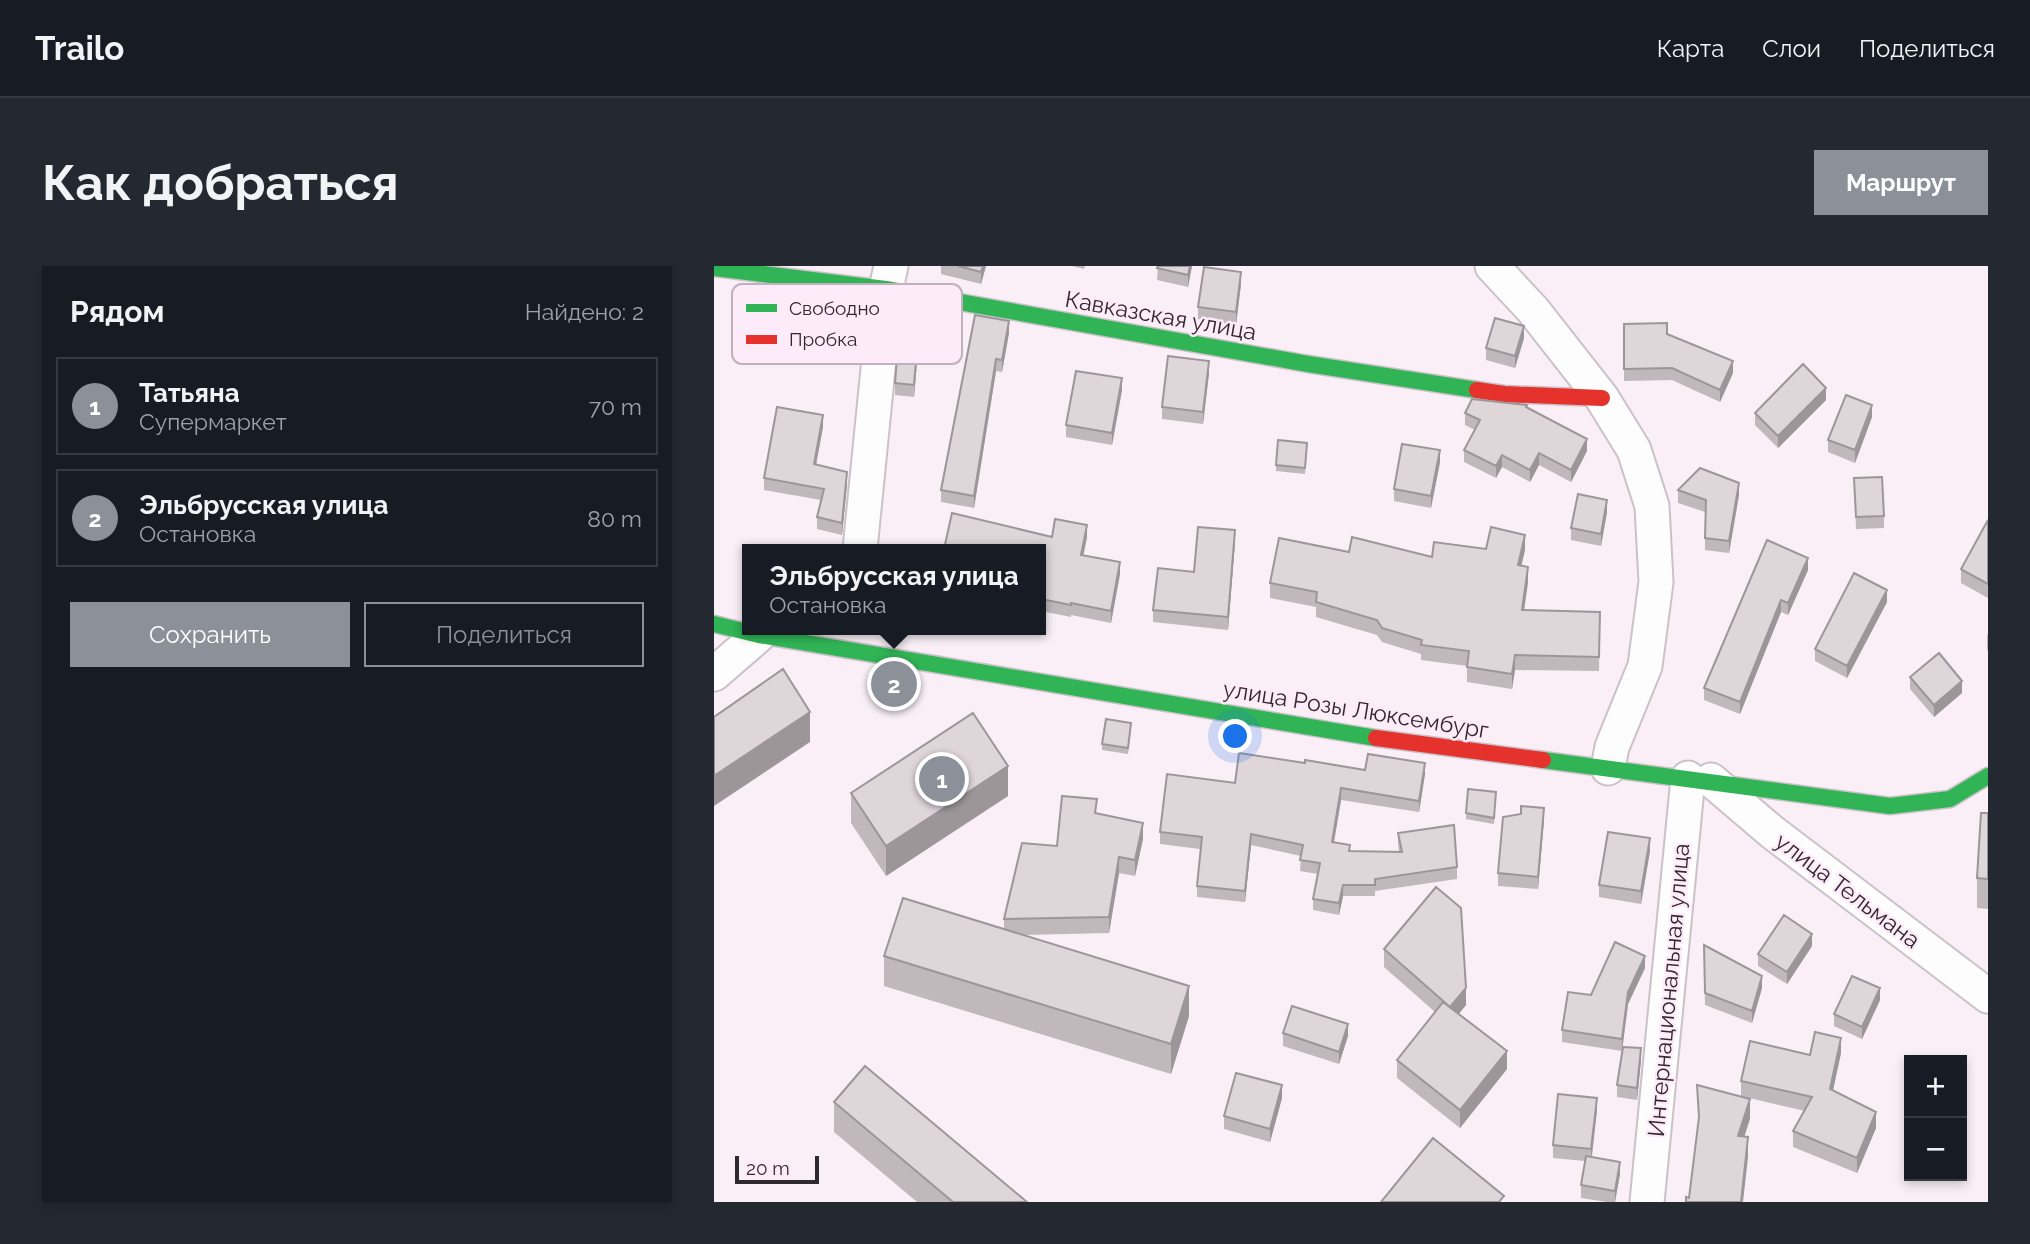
<!DOCTYPE html>
<html lang="ru">
<meta charset="utf-8">
<style>
body{margin:0;font-family:Raleway,sans-serif;background:#242831;color:#f1f3f6}
.controls{position:absolute;right:21px;bottom:21px;display:grid;overflow:hidden;border-radius:0px;box-shadow:0 4px 10px #0003}
.controls button{width:63px;height:63px;display:grid;place-items:center;padding:0;border:0;border-bottom:2px solid #363941;background:#171b24;color:#f1f3f6;font:35px sans-serif}
.scale{position:absolute;left:21px;bottom:18px;width:84px;box-sizing:border-box;padding-left:7px;border:4px solid #30292e;border-top:0;font-size:19px;line-height:24px;white-space:nowrap;color:#30292e;-webkit-text-stroke:5px #feebf9;paint-order:stroke}
.you{position:absolute;left:522px;top:471px;width:24px;height:24px;margin:-18px;border:5px solid #fff;border-radius:50%;background:#1a73e8;box-shadow:0 0 0 10px #1a73e833}
.badge{display:grid;place-items:center;width:46px;height:46px;border-radius:50%;background:#8c9099;color:#fff;font-size:23px;font-weight:700}
.pin{position:absolute;translate:-50% -50%;border:4px solid #fff;box-shadow:0 2px 7px #0006}
.popup{position:absolute;left:28px;top:278px;width:304px;height:91px;box-sizing:border-box;display:grid;place-content:center;border-radius:0px;background:#171b24;filter:drop-shadow(0 2px 5px #0005);font-size:23px;white-space:nowrap;color:#9ea1a6}
.popup b{font-size:26px;color:#f1f3f6}
.popup::after{content:'';position:absolute;left:50%;top:100%;margin-left:-14px;border:14px solid transparent;border-top-color:#171b24}
.list{margin:0;padding:0;list-style:none}
h2{display:flex;justify-content:space-between;align-items:center;height:91px;margin:0;padding:0 28px;font-size:30px}
h2 small{font-size:23px;font-weight:400;color:#9ea1a6}
.list li{display:grid;grid-template-columns:46px 1fr auto;gap:21px;align-items:center;box-sizing:border-box;height:98px;margin:0 14px 14px;padding:0 14px;border:2px solid #363941;border-radius:0px}
.list b{display:block;font-size:26px;white-space:nowrap}
.list p{margin:0;font-size:23px;white-space:nowrap;color:#9ea1a6}
.list em{font-size:23px;font-style:normal;color:#9ea1a6}
.actions{display:flex;gap:14px;padding:21px 28px}
.actions a{flex:1;padding:16px 0;border:2px solid #8c9099;border-radius:0px;text-align:center;font-size:24px;color:#8c9099}
.actions .main{background:#8c9099;color:#fff}
.map{position:relative;flex:none;width:1274px;height:936px;overflow:hidden;border-radius:0px}
header{display:flex;align-items:center;gap:42px;box-sizing:border-box;height:98px;padding:0 35px;background:#171b24;border-bottom:2px solid #363941}
header strong{font-size:33px}
nav{display:flex;gap:38px;margin-inline-start:auto;font-size:24px}
.intro{display:flex;align-items:center;justify-content:space-between;box-sizing:border-box;height:168px;padding:0 42px}
h1{margin:0;font-size:49px}
.button{padding:18px 32px;border-radius:0px;background:#8c9099;color:#fff;font-size:24px;font-weight:700}
main{display:flex;gap:42px;padding:0 42px}
aside{flex:1;background:#171b24;border-radius:0px;box-shadow:0 4px 10px #0003}
.map>svg:first-child{display:block}
.lines{fill:none;stroke-linecap:round;stroke-linejoin:round}
.street-casing{stroke:#cac2c8;stroke-width:37}
.fast-casing{stroke:#cac2c8;stroke-width:19}
.jam-casing{stroke:#cac2c8;stroke-width:19}
.street{stroke:#fefdfe;stroke-width:33}
.fast{stroke:#30b455;stroke-width:16}
.jam{stroke:#e5322d;stroke-width:16}
.wall{fill:#c0b8bb}
.shaded-wall{fill:#9c9699}
.building{fill:#dfd6da;stroke:#9c9699;stroke-width:2}
.labels{text-anchor:middle;dominant-baseline:central;stroke-width:5;stroke-linejoin:round;paint-order:stroke}
.street-label{font-size:23px;fill:#30292e;stroke:#feebf9}
.key{fill:#feebf9;stroke:#c0b1bc;stroke-width:2}
.key-label{font-size:19px;fill:#30292e}
</style>
<header>
<strong>Trailo</strong>
<nav><a>Карта</a><a>Слои</a><a>Поделиться</a></nav>
</header>
<div class="intro"><h1>Как добраться</h1><a class="button">Маршрут</a></div>
<main>
<aside>
<h2>Рядом<small>Найдено: 2</small></h2>
<ul class="list">
<li><span class="badge">1</span><div><b>Татьяна</b><p>Супермаркет</p></div><em>70 m</em></li>
<li><span class="badge">2</span><div><b>Эльбрусская улица</b><p>Остановка</p></div><em>80 m</em></li>
</ul>
<div class="actions"><a class="main">Сохранить</a><a>Поделиться</a></div>
</aside>
<div class="map">
<svg width="1274" height="936" viewBox="0 0 1274 936">
<rect width="100%" height="100%" fill="#faeff7"/>
<g class="lines">
<!-- street casing -->
<g class="street-casing">
<path id="street" d="M778,0L819,44L888,132L920,184L938,240L942,316L931,400L898,481L894,502
M146,283L172,23L177,0
M0,408L45,369
M997,514L1058,566L1274,730
M933,936L974,512"/>
</g>
<!-- fast casing -->
<g class="fast-casing">
<path id="fast" d="M0,2L172,23L594,98L763,124
M0,358L45,369L662,472
M829,494L1176,540L1236,533L1274,510"/>
</g>
<!-- jam casing -->
<g class="jam-casing">
<path id="jam" d="M763,124L790,128L888,132
M662,472L829,494"/>
</g>
<!-- street -->
<use href="#street" class="street"/>
<!-- fast -->
<use href="#fast" class="fast"/>
<!-- jam -->
<use href="#jam" class="jam"/>
</g>
<!-- wall -->
<path class="wall" d="M227,0H272L267,18L227,8Z
M358,0H371L370,3Z
M444,0H478L474,21L443,14Z
M527,18L522,59L484,53V41Z
M295,55V67L288,106L282,105L260,242L227,236V224Z
M910,58L953,68L1019,107L1006,136L958,114L910,115Z
M810,72L801,102L772,94V82Z
M203,95L200,131L181,129V117Z
M495,107L489,158L448,153V141Z
M408,124L398,179L352,171V159Z
M1112,134L1064,182L1041,159V147Z
M813,141L873,185L857,216L825,199L816,216L788,201L782,212L750,196V184L761,164L751,159V147Z
M1158,151L1141,197L1114,186V174Z
M109,161L102,198L133,218L128,269L103,263V251L107,234L50,224V212Z
M593,183L591,208L562,205V199Z
M726,196L717,242L680,235V223Z
M1140,212L1170,250V262L1142,263Z
M964,224L1025,229L1015,287L991,284V246L964,237Z
M893,246L887,280L857,274V262Z
M1274,254V332L1247,317V303Z
M338,271H373L369,290L406,308L397,357L357,349V351L327,345L328,316L327,315V283Z
M521,276L514,364L439,356V344L480,306Z
M772,283L811,284L807,300L814,316L810,344L886,346L885,405L801,404L798,423L753,416V400L707,394V388L668,376L663,369L602,351V341L556,332V317L635,286L718,291Z
M1094,292V304L1074,349L1067,346L1026,448L990,434V422Z
M1173,336L1133,412L1101,395V383Z
M1274,368V385L1273,383V369Z
M1196,411L1248,427L1220,451L1196,423Z
M417,463L414,488L388,484V478Z
M591,497L651,504L711,508L705,546L627,534L620,576L636,585L685,586L684,578V567L743,601V613L661,625V630H629L625,649L599,644V633L604,608L586,605L587,590L537,579L531,636L483,631V620L486,583L446,578V566L521,517Z
M782,526L780,558L752,553V547Z
M137,527L294,530L172,610L137,557Z
M383,547L429,573L421,610L405,607L395,667L309,669L475,750L457,808L170,720V690L290,663V653L343,580Z
M1274,547V643L1263,642V612Z
M830,554L824,623L784,620V607Z
M936,585L927,638L885,631V619Z
M990,679L1048,722L1038,757L991,739Z
M1098,680L1073,718L1044,700V688Z
M670,683L752,739L745,748L793,803L746,862L683,812V794L721,746L670,701Z
M931,702L914,738L908,785L848,776V764L877,729Z
M1166,734L1148,773L1120,760V748Z
M569,767L634,770L625,798L569,780Z
M1127,787L1119,824L1162,862L1143,907L1079,881V865L1091,845L1027,830V815L1096,789Z
M927,794L923,834L903,831V819Z
M568,832L556,876L510,863V850Z
M120,836L313,936H203L120,866Z
M883,844L878,891L906,908L901,936H893L867,932V919L871,895L839,892V879Z"/>
<!-- shaded-wall -->
<path class="shaded-wall" d="M269,0H272L267,18V6Z
M476,0H478L474,21V9Z
M527,6V18L522,59V46Z
M295,55V67L288,106V94Z
M810,60V72L801,102V90Z
M203,83V95L200,131V119Z
M282,93V105L260,242V230Z
M495,95V107L489,158V146Z
M1019,95V107L1006,136V124Z
M408,112V124L398,179V167Z
M1112,122V134L1064,182V170Z
M1158,139V151L1141,197V184Z
M109,149V161L100,210V198Z
M873,173V185L857,216V204Z
M726,184V196L717,242V230Z
M825,187V199L816,216V204Z
M788,189V201L782,212V200Z
M133,206V218L128,269V257Z
M1025,217V229L1015,287V275Z
M893,234V246L887,280V268Z
M373,259V271L367,301V289Z
M521,264V276L514,364V351Z
M811,269V284L804,314V299Z
M1094,292V304L1074,349V337Z
M406,296V308L397,357V345Z
M814,301V316L808,359V344Z
M1173,324V336L1133,412V400Z
M1067,334V346L1026,448V436Z
M801,389V404L798,423V408Z
M1248,415V427L1220,451V439Z
M96,446V476L0,540V510Z
M711,497V508L705,546V535Z
M294,500V530L172,610V580Z
M627,522V534L618,587V576Z
M830,542V554L824,623V611Z
M429,557V573L421,610V594Z
M537,568V579L531,636V625Z
M936,572V585L927,638V625Z
M405,591V607L395,667V651Z
M629,619V630L625,649V637Z
M1098,668V680L1073,718V706Z
M931,690V702L914,738L908,785V773L914,726Z
M1048,710V722L1038,757V745Z
M475,720V750L457,808V778Z
M752,722V739L736,758V741Z
M1166,722V734L1148,773V761Z
M634,758V770L625,798V786Z
M1127,772V787L1116,838V823Z
M927,782V794L923,834V822Z
M793,785V803L746,862V844Z
M568,819V832L556,876V863Z
M883,832V844L877,895V883Z
M1036,833V853L1024,890V870Z
M1162,846V862L1143,907V892Z
M1034,871V891L1029,936H1027Z
M906,896V908L901,936V925Z"/>
<!-- building -->
<path class="building" d="M244,0H269L267,6Z
M444,0H476L474,9L443,2Z
M490,1L527,6L522,46L484,41Z
M261,49L295,55L288,94L282,93L260,230L227,224Z
M781,52L810,60L801,90L772,82Z
M953,57V68L1019,95L1006,124L958,102L910,103V58Z
M184,81L203,83L200,119L181,117Z
M454,90L495,95L489,146L448,141Z
M1089,98L1112,122L1064,170L1041,147Z
M362,105L408,112L398,167L352,159Z
M1132,129L1158,139L1141,184L1114,174Z
M758,133L813,139L812,141L873,173L857,204L825,187L816,204L788,189L782,200L750,184L766,154L751,147Z
M63,141L109,149L100,198L133,206L128,257L103,251L110,223L50,212Z
M564,174L593,177L591,202L562,199Z
M688,178L726,184L717,230L680,223Z
M986,202L1025,217L1015,275L991,272L992,234L964,224Z
M1168,211L1170,250L1142,251L1140,212Z
M864,228L893,234L887,268L857,262Z
M238,247L338,271L341,253L373,259L367,289L406,296L397,345L357,337V339L327,333V323L331,304L327,303V283H230Z
M1274,254V318L1247,303Z
M484,261L521,264L514,351L439,344L444,302L480,306Z
M777,261L811,269L804,299L814,301L808,344L886,346L885,391L801,389L798,408L753,401L755,385L707,379L708,374L668,362L663,354L602,336L603,326L556,317L565,272L635,286L638,271L718,291L720,276L772,283Z
M1053,274L1094,292L1074,337L1067,334L1026,436L990,422Z
M1140,307L1173,324L1133,400L1101,383Z
M1225,387L1248,415L1220,439L1196,411Z
M69,403L96,446L0,510V451Z
M259,447L294,500L172,580L137,527Z
M392,453L417,457L414,482L388,478Z
M525,487L591,497V494L651,504L654,488L711,497L705,535L627,522L618,576L636,579L635,585L688,586L684,567L740,559L743,601L661,613V619H629L625,637L599,633L606,597L586,594L589,579L537,568L531,625L483,620L488,571L446,566L453,508L521,517Z
M754,523L782,526L780,552L752,547Z
M348,530L383,533L381,547L429,557L421,594L405,591L395,651L290,653L308,577L343,580Z
M807,540L830,542L824,611L784,607L789,551L807,548Z
M1267,547H1274V613L1263,612Z
M894,566L936,572L927,625L885,619Z
M722,621L747,642L752,722L736,741L670,683Z
M189,632L475,720L457,778L170,690Z
M1070,649L1098,668L1073,706L1044,688Z
M901,676L931,690L914,726L908,773L848,764L854,726L877,729Z
M990,679L1048,710L1038,745L991,727Z
M1138,710L1166,722L1148,761L1120,748Z
M729,736L793,785L746,844L683,794Z
M578,740L634,758L625,786L569,767Z
M1101,766L1127,772L1116,823L1162,846L1143,892L1079,865L1098,831L1027,815L1036,775L1096,789Z
M909,781L927,782L923,822L903,819Z
M151,800L313,936H239L120,836Z
M522,807L568,819L556,863L510,850Z
M983,819L1036,833L1024,870L1034,871L1027,936H972V931L975,932L985,851Z
M844,828L883,832L877,883L839,879Z
M719,872L790,930L785,936H667Z
M872,890L906,896L901,925L867,919Z"/>
<g class="labels">
<!-- street labels -->
<g class="street-label">
<text transform="translate(447 49) rotate(10)">Кавказская улица</text>
<text transform="translate(642 443) rotate(9)">улица Розы Люксембург</text>
<text transform="translate(1134 624) rotate(37)">улица Тельмана</text>
<text transform="translate(954 724) rotate(-85)">Интернациональная улица</text>
</g>
</g>
<!-- legend -->
<rect x="18" y="18" width="230" height="80" rx="10" class="key"/>
<rect x="32" y="38" width="31" height="8" fill="#30b455"/>
<rect x="32" y="69" width="31" height="9" fill="#e5322d"/>
<g class="key-label">
<text x="75" y="49">Свободно</text>
<text x="75" y="80">Пробка</text>
</g>
</svg>
<div class="controls">
<button>+</button>
<button>−</button>
</div>
<div class="scale">20 m</div>
<div class="you"></div>
<div class="pin badge" style="left:228px;top:513px">1</div>
<div class="pin badge" style="left:180px;top:418px">2</div>
<div class="popup"><b>Эльбрусская улица</b>Остановка</div>
</div>
</main>
